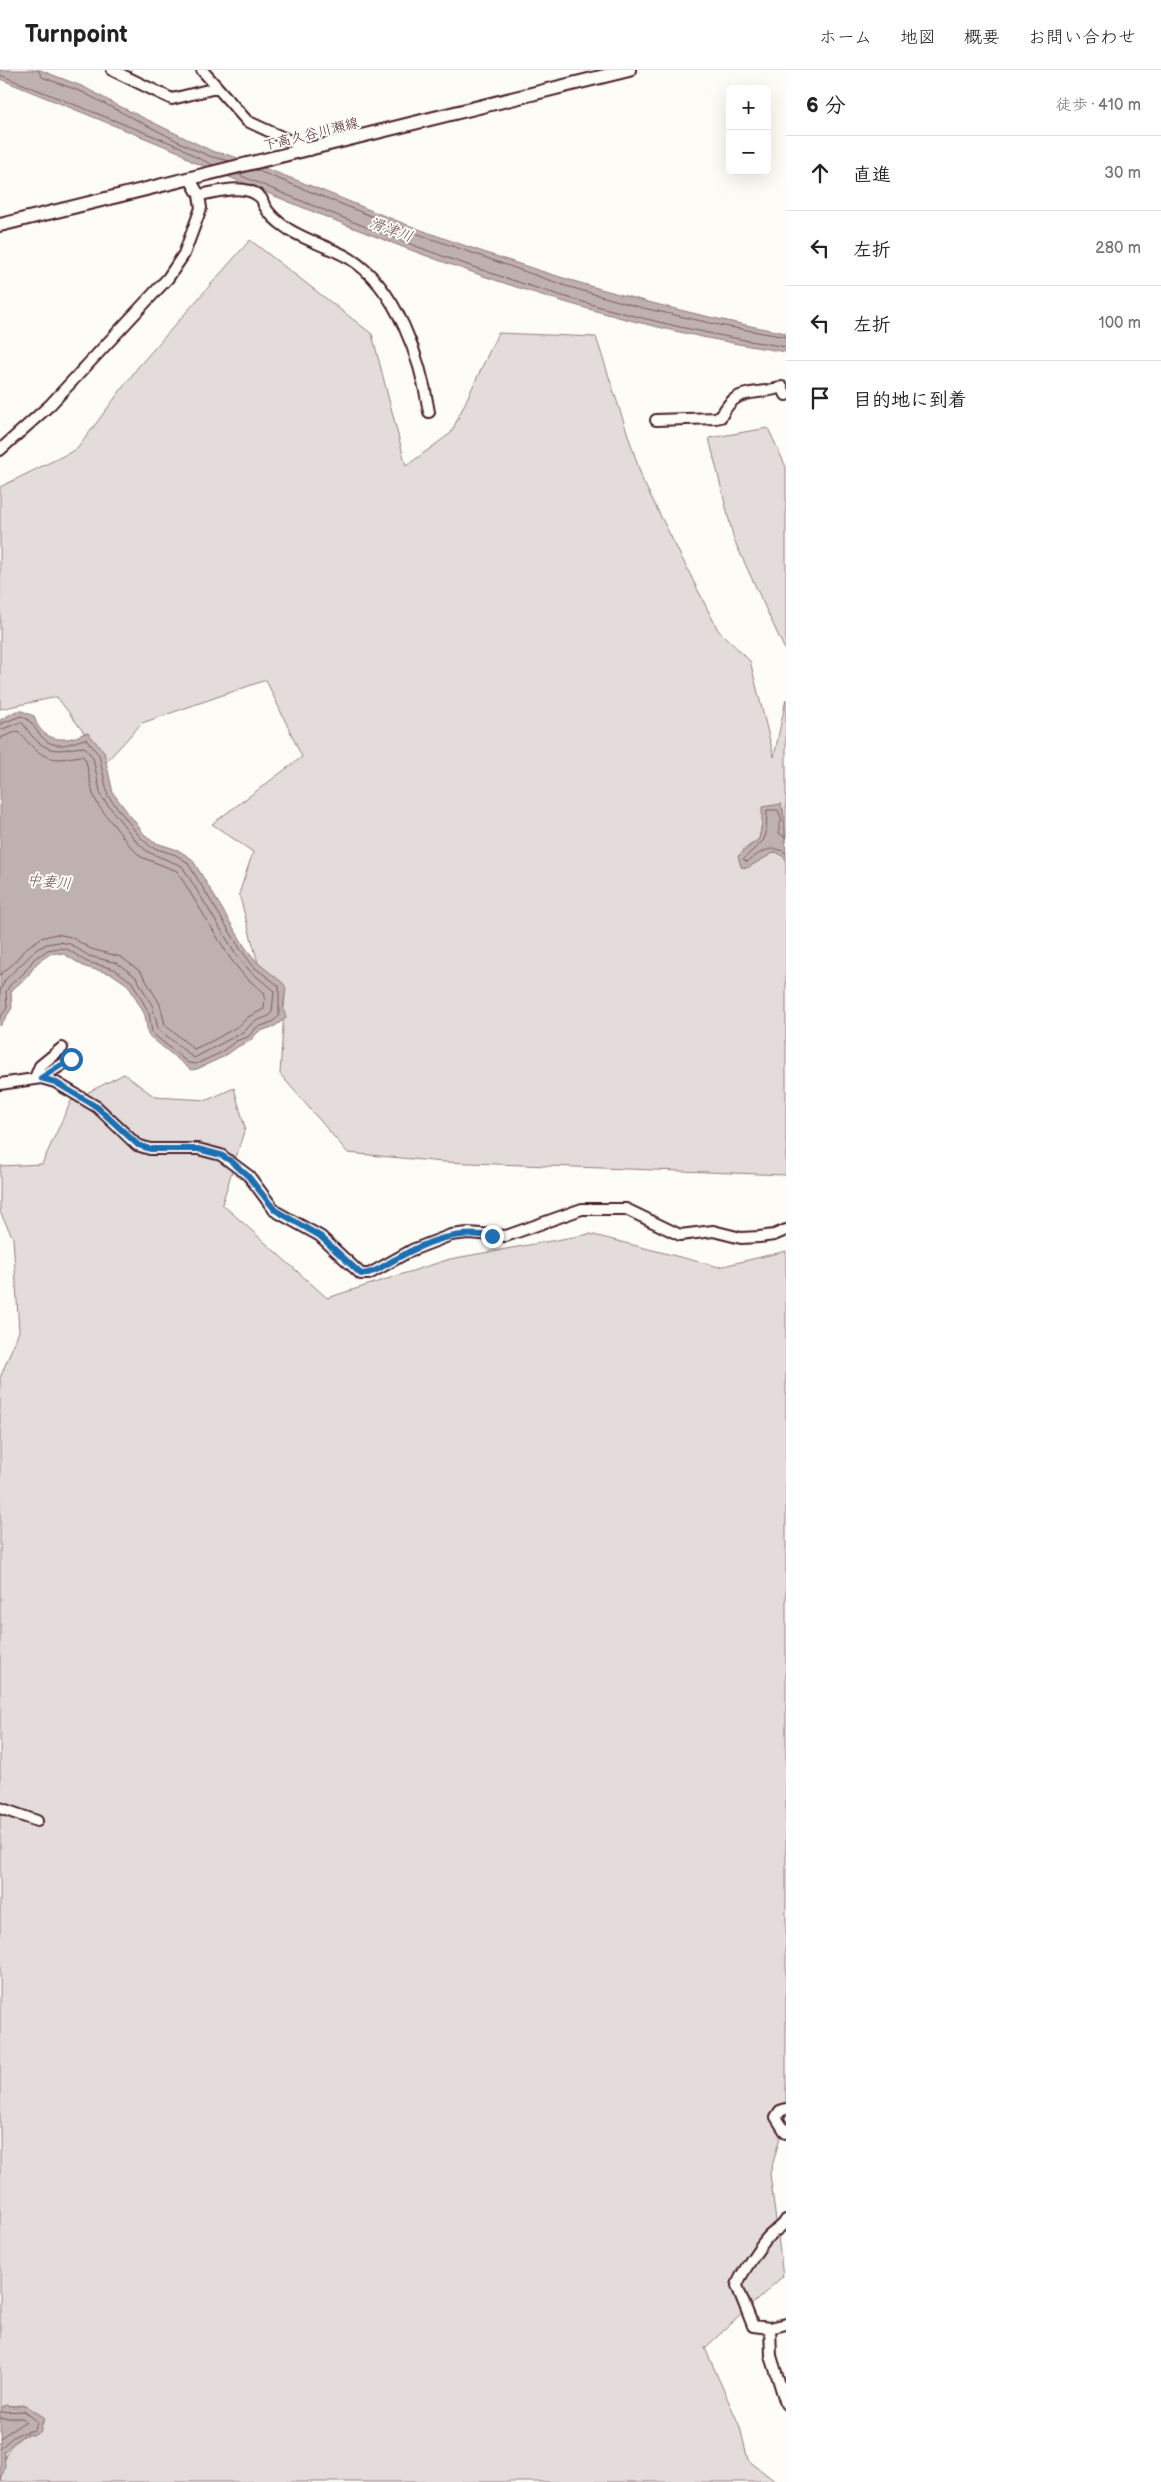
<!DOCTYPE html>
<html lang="ja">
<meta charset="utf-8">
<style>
body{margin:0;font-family:"Balsamiq Sans","Klee One",sans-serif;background:#f2f2f2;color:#222}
.controls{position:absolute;right:15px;top:15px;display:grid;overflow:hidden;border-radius:8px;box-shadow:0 5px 20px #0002}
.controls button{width:45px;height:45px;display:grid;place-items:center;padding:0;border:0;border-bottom:1px solid #e0e0e0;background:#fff;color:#222;font:25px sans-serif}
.stop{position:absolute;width:15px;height:15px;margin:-11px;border:4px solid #1f6fb2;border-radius:50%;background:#fff}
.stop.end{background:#1f6fb2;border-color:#fff;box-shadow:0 1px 5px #0008}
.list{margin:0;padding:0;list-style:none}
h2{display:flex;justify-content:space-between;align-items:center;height:65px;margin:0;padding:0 20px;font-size:21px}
h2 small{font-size:16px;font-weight:400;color:#767676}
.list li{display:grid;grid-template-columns:32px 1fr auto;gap:15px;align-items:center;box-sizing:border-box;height:75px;padding:0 20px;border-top:1px solid #e0e0e0}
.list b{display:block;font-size:19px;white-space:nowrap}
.list em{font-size:16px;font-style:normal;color:#767676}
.icon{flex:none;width:28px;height:28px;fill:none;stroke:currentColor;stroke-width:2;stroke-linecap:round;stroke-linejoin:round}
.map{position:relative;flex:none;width:786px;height:2412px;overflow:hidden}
header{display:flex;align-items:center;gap:30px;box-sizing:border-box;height:70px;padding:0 25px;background:#fff;border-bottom:1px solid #e0e0e0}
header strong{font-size:24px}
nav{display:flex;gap:28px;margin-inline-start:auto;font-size:18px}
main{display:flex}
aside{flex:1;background:#fff}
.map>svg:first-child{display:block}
.green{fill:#e3dcda;stroke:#967e82}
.water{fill:#c0b1b1;stroke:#91777b}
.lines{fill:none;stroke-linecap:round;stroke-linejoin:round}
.shore{stroke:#795961;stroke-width:1}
.minor-casing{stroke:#4a1f2b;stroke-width:14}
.major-casing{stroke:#4a1f2b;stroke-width:16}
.minor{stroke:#fdfcf7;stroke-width:10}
.major{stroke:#fdfcf7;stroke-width:12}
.route{stroke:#1f6fb2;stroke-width:6}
.labels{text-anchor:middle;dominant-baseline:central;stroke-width:4;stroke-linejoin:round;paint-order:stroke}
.street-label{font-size:14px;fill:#4a1f2b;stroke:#fdfcf7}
.water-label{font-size:15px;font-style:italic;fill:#73525a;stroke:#fdfcf7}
</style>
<header>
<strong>Turnpoint</strong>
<nav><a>ホーム</a><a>地図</a><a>概要</a><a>お問い合わせ</a></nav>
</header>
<main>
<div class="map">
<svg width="786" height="2412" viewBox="0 0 786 2412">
<rect width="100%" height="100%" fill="#fdfcf7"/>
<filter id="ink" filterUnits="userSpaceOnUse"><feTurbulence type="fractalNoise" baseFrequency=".02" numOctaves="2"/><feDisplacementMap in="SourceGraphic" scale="10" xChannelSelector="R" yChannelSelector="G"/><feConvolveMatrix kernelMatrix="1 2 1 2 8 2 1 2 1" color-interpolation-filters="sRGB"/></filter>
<g filter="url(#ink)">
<!-- green -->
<path class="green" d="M250,170L372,264L406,396L451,363L498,263L596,267L643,411L718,560L750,591L774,687L786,629V773L783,738L762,754L759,769L743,780L750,796L773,783L777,782L786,789V1105L443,1092L348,1083L280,1004L285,923L258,893L239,824L253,782L212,754L302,687L266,610L142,653L106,692L57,627L0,639V417L77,379L138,297Z
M768,358L786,397V582L734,470L709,368Z
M124,1004L155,1027L207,1030L234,1018L245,1058L222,1134L327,1228L450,1189L590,1164L719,1197L786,1181V2045L770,2104L783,2206L705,2278L740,2357L748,2390L776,2412H1C7,2386 0,2383 23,2366C28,2363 33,2367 38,2363L45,2348L25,2335L3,2336L0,2338V1308L19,1261L13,1168L0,1142V1096L42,1094L71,1031Z"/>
<!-- water -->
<path class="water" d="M0,0H40L84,17L115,34L214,82C231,84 248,92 264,98C312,115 358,136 405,154C531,201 653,238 786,263V282C572,250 388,174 191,91L179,82L0,9Z
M16,641H22L34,646C39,665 54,672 72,668C78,667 82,663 88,663L104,682L113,723L144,764L153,772L178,780L192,789L245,877L258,893L283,913L286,918L283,938L286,948L275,956L258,962L250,971L239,976L223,987L197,999L191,1000L148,965L145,945L128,915L112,904L85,897L64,884L57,883L50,884L37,893L27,907L14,918L11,922L12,938L0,956V650Z
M781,734L784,747L786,789L777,782L773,783L747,798L741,797L738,786L759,769L762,754V737Z
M6,2335L15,2337L25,2335L45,2348L41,2355V2361C33,2368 29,2362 22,2366C15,2371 10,2376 4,2382L5,2397L0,2412V2338Z"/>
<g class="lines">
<!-- shore -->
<path class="shore" d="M38,0L42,7L82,22L193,79L212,87L230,91
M0,5L181,77L194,86L213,95
M256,100L401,158L566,216L639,237L724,256L786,267
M237,104C419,181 589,247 786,277
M0,654L21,646C36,650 37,673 58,675C68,676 78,670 86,669L99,685L108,726L140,767L151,777L176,785L187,792L241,880L254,897L279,916V946L272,952L256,958L248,967L236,971L220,983L196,994L188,993L152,963L149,943L132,912L114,899L87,892L67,879L58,878L48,880L34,889L24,903L10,915L6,922L7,938L0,948
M0,660L21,652C26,655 28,663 33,667C52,687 63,678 85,677L93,688L101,726L136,771L148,782L182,796L236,884L250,901L274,921L272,942L269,946L253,952L245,961L194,988L158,959L153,937L136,907L117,893L89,886L70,874L59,872L47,874L37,879L5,910L0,921V937
M0,668L18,661C29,673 40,689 59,689C67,689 75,686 83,686L86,691L93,724L98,735L130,776L141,787L177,801L230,888L245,907L265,923L264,939L248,947L240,955L214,970L194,979L165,955L160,934L141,902L121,887L91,879L71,867L56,864L41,868L25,879L14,893L0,905
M786,768L779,763V755L782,750L778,740H767L766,764L763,771L743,789L747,792C759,783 772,773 786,783
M0,2342L24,2341L37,2351L35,2360C16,2364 15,2364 0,2379
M0,2348H22L26,2351L0,2368"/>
<!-- minor casing -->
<g class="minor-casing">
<path id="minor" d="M112,0L172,29L216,18
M202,0L247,51L310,80
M199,125C217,122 246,112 261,128C263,130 263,133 264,135C269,145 279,153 288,159C307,171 330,177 349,188C397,217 421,290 429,342
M656,350L716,348L721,347C736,315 754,327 782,317L786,325
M0,380L50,335L168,208L184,184L201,138L199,125L190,109
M35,1008L40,996L62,978
M41,1008L71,989
M0,1014L41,1008L55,1012L97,1037L137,1075L150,1079H198L221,1085L249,1106L275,1141L320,1166L361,1204H369L412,1180L451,1165L468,1163L506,1166L582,1139H626L680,1165L713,1161L741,1168L759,1167L774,1165L786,1160
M0,1738L37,1751
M786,2039L780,2041L776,2047L786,2063
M786,2150C782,2158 775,2160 769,2166C762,2173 738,2208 737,2216L753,2256L770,2258L786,2254
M770,2258L771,2286L786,2334"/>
</g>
<!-- major casing -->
<g class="major-casing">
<path id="major" d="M0,155L629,0"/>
</g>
<!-- minor -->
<use href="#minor" class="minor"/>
<!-- major -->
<use href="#major" class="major"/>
</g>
</g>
<g class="lines" filter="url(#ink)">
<!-- route -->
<path class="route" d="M71,989L41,1008L55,1012L97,1037L138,1075L150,1079H198L221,1085L231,1091L248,1106L275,1140L320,1166L361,1204C374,1204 384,1195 396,1189C427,1171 456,1160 492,1166"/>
</g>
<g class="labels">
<!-- street labels -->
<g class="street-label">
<text transform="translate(311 64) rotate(-14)">下高久谷川瀬線</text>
</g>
<!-- water labels -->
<g class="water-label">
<text transform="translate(391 160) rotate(20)">滑津川</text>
<text transform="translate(49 812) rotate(5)">中妻川</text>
</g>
</g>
</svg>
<div class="controls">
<button>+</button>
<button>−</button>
</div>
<div class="stop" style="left:71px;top:989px"></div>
<div class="stop end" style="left:492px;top:1166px"></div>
</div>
<aside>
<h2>6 分<small>徒歩 · 410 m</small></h2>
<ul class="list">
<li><svg class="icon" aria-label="ahead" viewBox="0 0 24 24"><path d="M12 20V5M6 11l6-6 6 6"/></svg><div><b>直進</b></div><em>30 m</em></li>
<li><svg class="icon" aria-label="left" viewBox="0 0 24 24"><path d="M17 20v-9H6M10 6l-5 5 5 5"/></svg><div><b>左折</b></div><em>280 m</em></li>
<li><svg class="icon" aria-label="left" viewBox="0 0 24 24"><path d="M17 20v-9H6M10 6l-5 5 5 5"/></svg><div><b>左折</b></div><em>100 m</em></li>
<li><svg class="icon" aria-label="arrive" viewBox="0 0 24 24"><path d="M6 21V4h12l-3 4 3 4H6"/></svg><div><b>目的地に到着</b></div></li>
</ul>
</aside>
</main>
